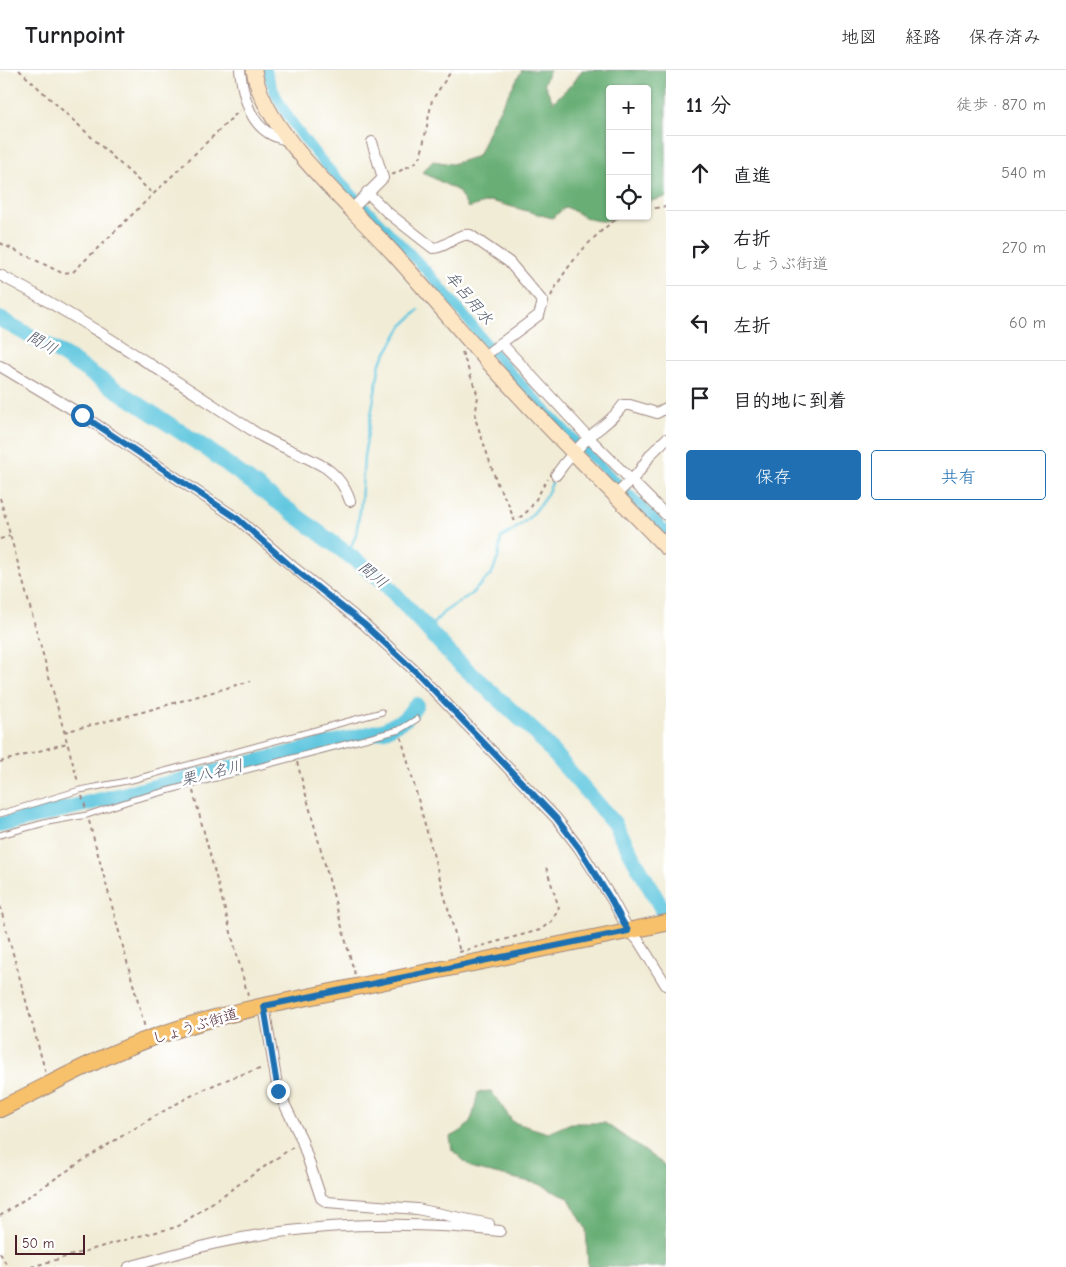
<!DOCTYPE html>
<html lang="ja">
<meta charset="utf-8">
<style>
body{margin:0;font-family:"Comic Neue","Klee One",sans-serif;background:#f6f6f6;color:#202124}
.controls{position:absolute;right:15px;top:15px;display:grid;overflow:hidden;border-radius:5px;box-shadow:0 1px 4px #0004}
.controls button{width:45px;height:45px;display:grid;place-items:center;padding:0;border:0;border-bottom:1px solid #e0e0e0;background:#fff;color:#202124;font:25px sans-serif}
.scale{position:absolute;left:15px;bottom:12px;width:70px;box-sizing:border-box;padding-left:5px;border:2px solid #4a1f2b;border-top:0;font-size:14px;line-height:18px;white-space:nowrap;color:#4a1f2b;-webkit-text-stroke:4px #fff;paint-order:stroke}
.stop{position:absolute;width:15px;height:15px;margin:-11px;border:4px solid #1f6fb2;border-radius:50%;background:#fff}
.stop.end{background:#1f6fb2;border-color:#fff;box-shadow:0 1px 5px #0008}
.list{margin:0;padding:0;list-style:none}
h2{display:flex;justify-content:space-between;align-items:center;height:65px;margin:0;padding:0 20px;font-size:21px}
h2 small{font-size:16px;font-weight:400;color:#757577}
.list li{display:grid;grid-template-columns:32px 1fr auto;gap:15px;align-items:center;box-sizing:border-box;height:75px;padding:0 20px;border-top:1px solid #e0e0e0}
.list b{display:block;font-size:19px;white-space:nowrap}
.list p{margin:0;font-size:16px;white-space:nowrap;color:#757577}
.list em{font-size:16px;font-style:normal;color:#757577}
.actions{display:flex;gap:10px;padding:15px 20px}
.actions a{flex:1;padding:11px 0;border:1px solid #1f6fb2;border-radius:5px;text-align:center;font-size:18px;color:#1f6fb2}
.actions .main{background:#1f6fb2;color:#fff}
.icon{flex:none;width:28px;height:28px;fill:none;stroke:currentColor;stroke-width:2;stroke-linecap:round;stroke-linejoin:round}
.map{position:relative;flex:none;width:666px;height:1197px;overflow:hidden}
header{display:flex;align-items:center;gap:30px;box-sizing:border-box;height:70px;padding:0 25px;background:#fff;border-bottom:1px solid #e0e0e0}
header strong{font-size:24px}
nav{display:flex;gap:28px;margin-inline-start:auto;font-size:18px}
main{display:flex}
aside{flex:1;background:#fff}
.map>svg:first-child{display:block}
.forest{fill:#67ae74;stroke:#586650}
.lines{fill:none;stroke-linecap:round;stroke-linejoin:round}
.stream{stroke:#61c7df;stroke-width:2.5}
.canal{stroke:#61c7df;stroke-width:10}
.river{stroke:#61c7df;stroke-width:16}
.lane-casing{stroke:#9e8680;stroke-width:7}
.street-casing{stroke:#9e8680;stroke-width:12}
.secondary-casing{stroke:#9e8680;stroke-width:17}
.primary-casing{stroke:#9e8680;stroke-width:18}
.path{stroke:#9e8680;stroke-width:2;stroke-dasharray:4 4;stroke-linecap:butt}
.lane{stroke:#fff;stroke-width:5}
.street{stroke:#fff;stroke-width:10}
.secondary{stroke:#fce6c4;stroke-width:15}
.primary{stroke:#f7c06b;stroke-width:16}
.route{stroke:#1f6fb2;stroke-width:6}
.labels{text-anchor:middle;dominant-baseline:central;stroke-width:5;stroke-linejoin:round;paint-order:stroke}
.street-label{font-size:15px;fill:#4a1f2b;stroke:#fff}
.water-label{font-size:16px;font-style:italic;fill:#525a6a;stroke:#fff}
</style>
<header>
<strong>Turnpoint</strong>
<nav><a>地図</a><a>経路</a><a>保存済み</a></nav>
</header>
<main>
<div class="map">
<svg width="666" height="1197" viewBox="0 0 666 1197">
<rect width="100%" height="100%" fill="#fff"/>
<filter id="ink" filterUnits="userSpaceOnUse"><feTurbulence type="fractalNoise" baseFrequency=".02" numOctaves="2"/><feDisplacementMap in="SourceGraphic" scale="10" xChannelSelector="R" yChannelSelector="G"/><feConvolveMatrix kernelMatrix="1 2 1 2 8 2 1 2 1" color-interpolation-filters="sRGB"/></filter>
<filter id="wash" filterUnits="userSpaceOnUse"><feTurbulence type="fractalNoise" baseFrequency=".0096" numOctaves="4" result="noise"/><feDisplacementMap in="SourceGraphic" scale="20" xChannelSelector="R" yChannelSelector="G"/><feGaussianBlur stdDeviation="1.12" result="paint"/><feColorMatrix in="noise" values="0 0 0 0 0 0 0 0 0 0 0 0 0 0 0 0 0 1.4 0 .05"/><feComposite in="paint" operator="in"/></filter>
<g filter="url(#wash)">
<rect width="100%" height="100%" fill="#f1ecd6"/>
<!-- forest -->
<path class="forest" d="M522,0H550L544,13L553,32L574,12L582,0H666V127L647,132V19H610V146H618C599,158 583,146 566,137L552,148L491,131L468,138L458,121L422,102L433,91L452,94L478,86L493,51Z
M491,1021L513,1052L548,1063L571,1053H605L666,1096V1197H588L586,1159L568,1127L539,1114L473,1099L452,1080L450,1067C474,1057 473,1044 478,1022Z"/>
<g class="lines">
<!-- stream -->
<path class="stream" d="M348,483L356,465L361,433L364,386L380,293L402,256L419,240
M428,559L444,542L471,524L492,503L498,488L501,468C524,455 543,437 552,413"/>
<!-- canal -->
<path class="canal" d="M267,0C280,62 379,149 423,197C450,226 474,259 500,290C552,350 610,405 666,461"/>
<!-- river -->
<path class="river" d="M0,249L57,281L207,379L381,509L455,589L536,663L614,753L666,846
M0,755L385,660L405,649L416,635"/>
</g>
</g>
<g filter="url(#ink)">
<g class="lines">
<!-- lane casing -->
<g class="lane-casing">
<path id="lane" d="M0,744L80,720L132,710L382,642
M0,765L48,752L87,745L132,730L399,660L417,649"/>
</g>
<!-- street casing -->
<g class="street-casing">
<path id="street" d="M240,0C244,32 252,65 289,70
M367,122L387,142L433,178C447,178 456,163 470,165L509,192L543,232L539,245L484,286
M351,140L383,108L372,72
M0,205C91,253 175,311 261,366C282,378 305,385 326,398C337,406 346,418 350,431
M501,273L589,368L666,445
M0,296L82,345L238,449L293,497L364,554L417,603L556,748L579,778L611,828L629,861L638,870L666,915
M556,405C567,389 581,374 595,362C606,353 615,347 623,335H630L657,343L666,338
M616,425L638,403L651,384L666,369
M264,936L278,1021L301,1068L321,1128L327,1132L417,1139L489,1154V1160
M129,1197C158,1189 187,1180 217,1173C308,1153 407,1150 500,1161"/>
</g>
<!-- secondary casing -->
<g class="secondary-casing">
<path id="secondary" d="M254,0C262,61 353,138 394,184C430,224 464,266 501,306C554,364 611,420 666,477"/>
</g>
<!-- primary casing -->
<g class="primary-casing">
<path id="primary" d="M0,1039C38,1021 75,1000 114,983C162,962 213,947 264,936L666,853"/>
</g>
<!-- path -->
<path class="path" d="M19,0L153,124
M392,105L415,93L421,86L432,30L452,0
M647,140L666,136
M0,173L62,203L73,202L240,40
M551,226C565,197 593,164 621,146
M462,282L478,326L475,348L498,416L508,433L514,450C532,444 538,423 548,409
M0,428L78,712
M0,469L10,466
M64,662L139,643L251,611
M401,667L460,882
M0,692L67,673
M297,692L355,905
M193,721L248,926
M82,726L86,739
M89,751L145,958
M0,836L46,1004
M459,882L540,860L552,851L559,838L545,794
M0,1146C45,1115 90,1085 137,1057C182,1030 213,1011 264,998
M0,1183L8,1197
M31,1197L135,1167L177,1157L293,1077"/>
<!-- lane -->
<use href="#lane" class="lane"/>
<!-- street -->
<use href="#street" class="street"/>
<!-- secondary -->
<use href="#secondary" class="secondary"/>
<!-- primary -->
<use href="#primary" class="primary"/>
</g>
</g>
<g class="lines" filter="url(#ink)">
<!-- route -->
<path class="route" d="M82,345L238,449L293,498L364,554L417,603L556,748L579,778L610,828L628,861L264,936L278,1021"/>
</g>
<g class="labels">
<!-- street labels -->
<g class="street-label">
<text transform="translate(195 956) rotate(-17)">しょうぶ街道</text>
</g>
<!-- water labels -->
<g class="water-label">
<text transform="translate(469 228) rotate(50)">牟呂用水</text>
<text transform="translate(42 273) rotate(30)">間川</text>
<text transform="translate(373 505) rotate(40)">間川</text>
<text transform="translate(212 703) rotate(-14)">栗八名川</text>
</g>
</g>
</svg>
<div class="controls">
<button>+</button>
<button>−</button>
<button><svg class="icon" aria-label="locate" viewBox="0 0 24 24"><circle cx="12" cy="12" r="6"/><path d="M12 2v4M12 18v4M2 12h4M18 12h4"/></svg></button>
</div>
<div class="scale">50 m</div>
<div class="stop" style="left:82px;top:345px"></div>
<div class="stop end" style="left:278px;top:1021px"></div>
</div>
<aside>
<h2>11 分<small>徒歩 · 870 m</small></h2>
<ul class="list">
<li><svg class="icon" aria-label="ahead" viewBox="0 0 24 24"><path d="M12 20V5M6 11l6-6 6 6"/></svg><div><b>直進</b></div><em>540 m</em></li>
<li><svg class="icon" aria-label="right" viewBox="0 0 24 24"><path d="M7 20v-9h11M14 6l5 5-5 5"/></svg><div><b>右折</b><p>しょうぶ街道</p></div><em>270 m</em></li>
<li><svg class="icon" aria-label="left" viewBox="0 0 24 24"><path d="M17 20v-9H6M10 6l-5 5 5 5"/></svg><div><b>左折</b></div><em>60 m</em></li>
<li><svg class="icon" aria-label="arrive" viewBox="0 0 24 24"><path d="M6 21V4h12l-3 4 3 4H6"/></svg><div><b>目的地に到着</b></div></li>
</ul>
<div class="actions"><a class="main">保存</a><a>共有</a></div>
</aside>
</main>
